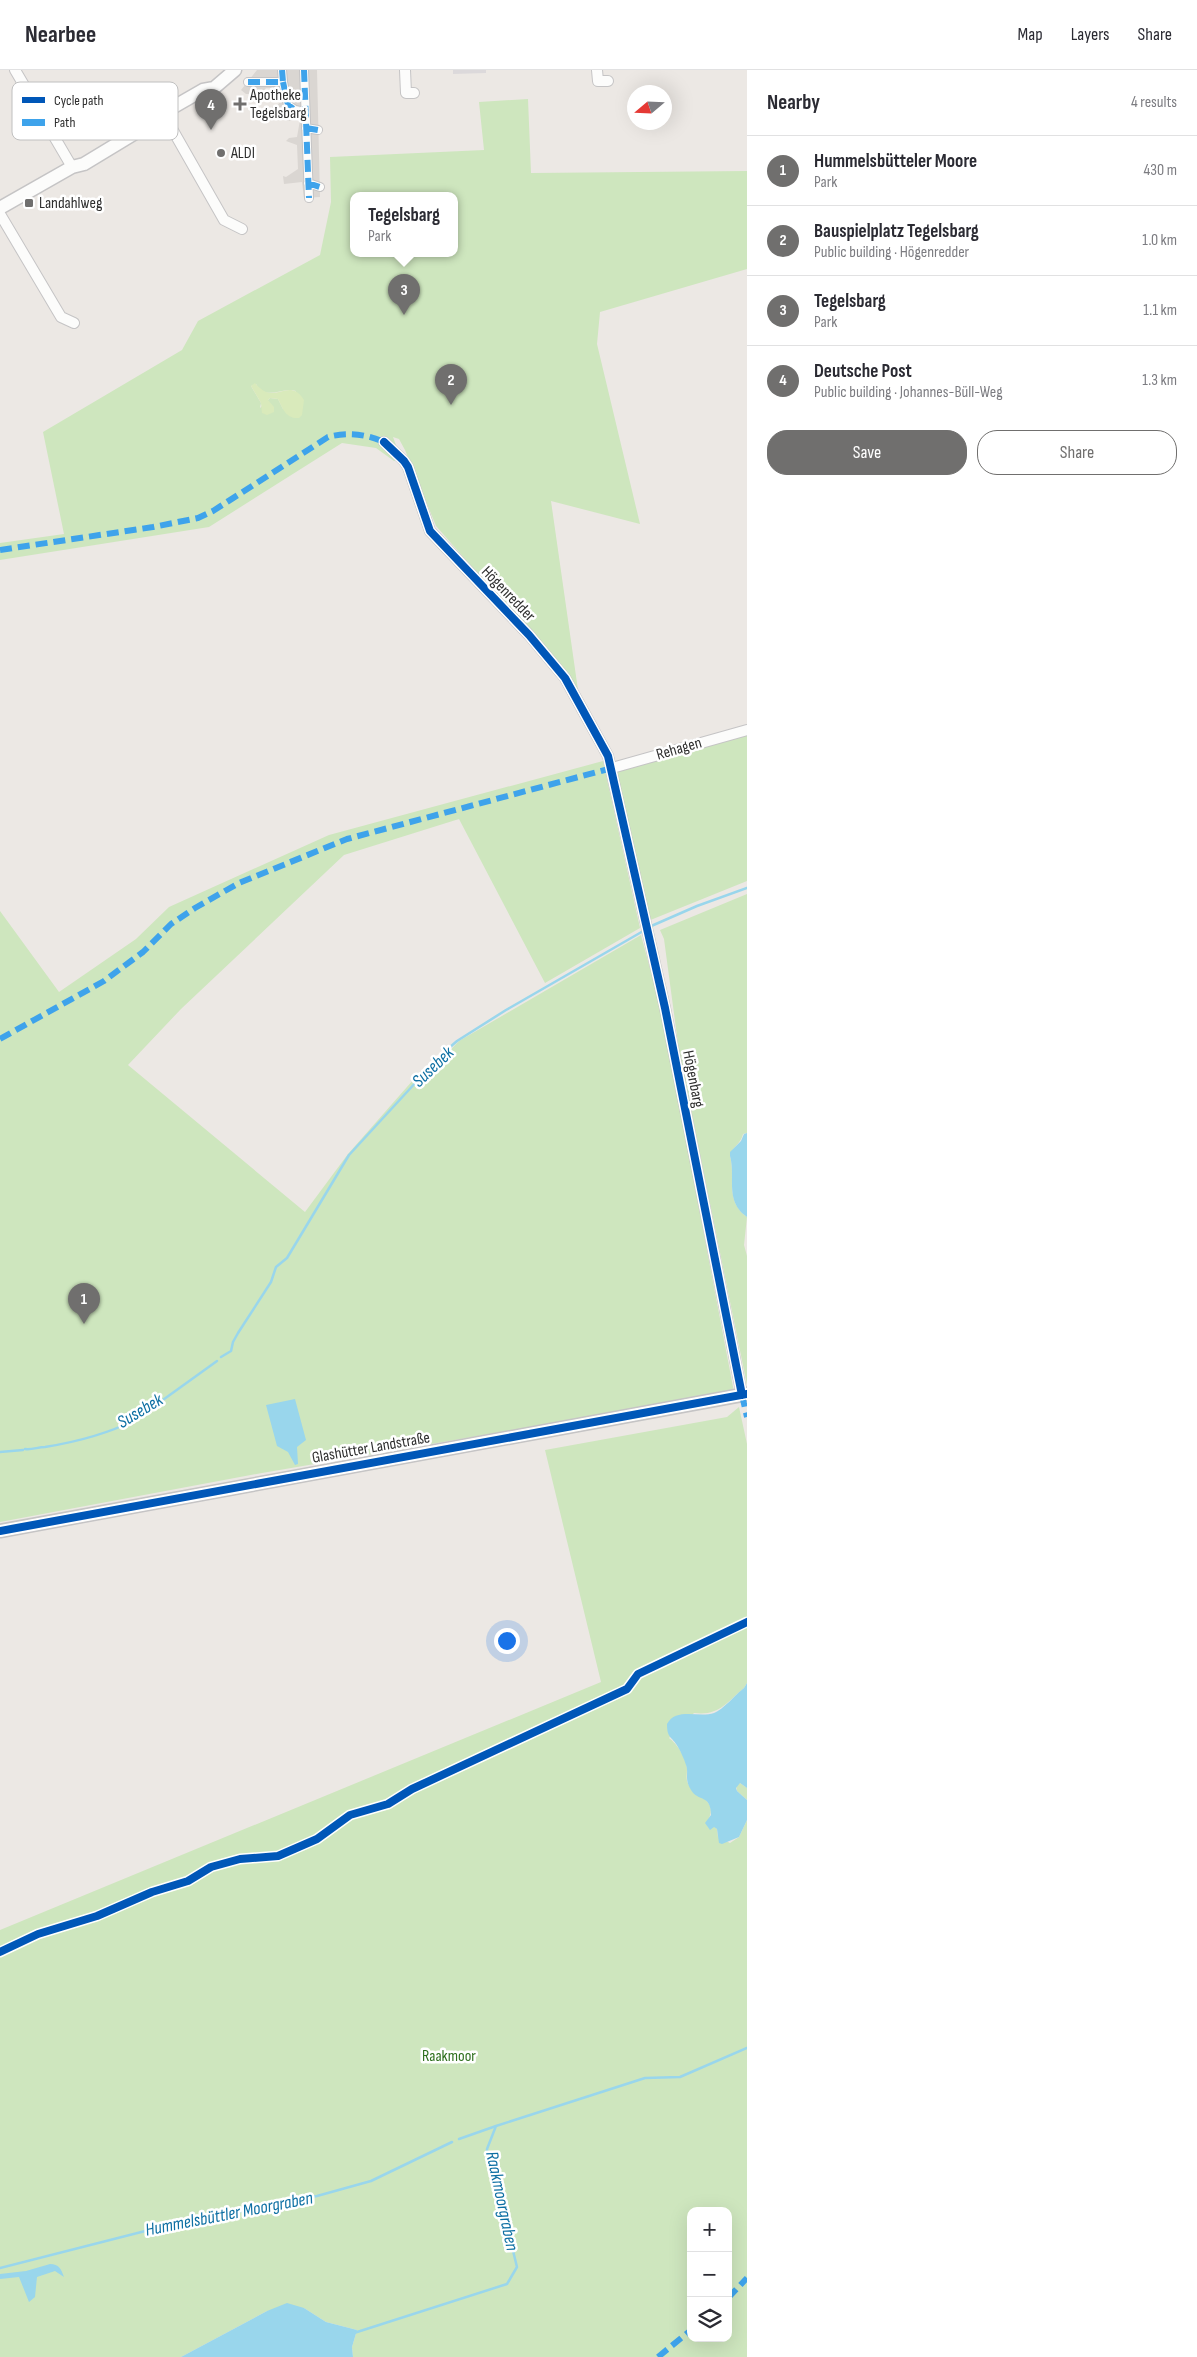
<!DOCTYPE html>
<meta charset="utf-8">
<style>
body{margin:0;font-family:"Sofia Sans Condensed",sans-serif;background:#f2f2f3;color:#2b2b33}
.controls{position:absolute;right:15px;bottom:15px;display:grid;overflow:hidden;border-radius:10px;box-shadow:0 5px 20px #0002}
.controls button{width:45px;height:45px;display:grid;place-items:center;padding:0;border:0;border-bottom:1px solid #e1e1e2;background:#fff;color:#2b2b33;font:25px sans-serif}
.compass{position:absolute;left:627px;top:15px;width:45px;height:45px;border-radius:50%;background:#fff;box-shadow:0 5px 20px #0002;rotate:251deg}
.you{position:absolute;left:506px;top:1570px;width:18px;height:18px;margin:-12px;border:4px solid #fff;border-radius:50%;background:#1a73e8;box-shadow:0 0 0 8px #1a73e833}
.badge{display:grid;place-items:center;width:32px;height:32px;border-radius:50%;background:#706f6e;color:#fff;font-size:16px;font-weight:700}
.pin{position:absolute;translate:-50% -41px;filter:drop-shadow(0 1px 2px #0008)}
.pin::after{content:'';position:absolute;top:26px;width:18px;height:15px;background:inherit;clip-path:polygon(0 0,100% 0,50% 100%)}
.popup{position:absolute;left:350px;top:122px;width:108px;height:65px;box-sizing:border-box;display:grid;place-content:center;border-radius:10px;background:#fff;filter:drop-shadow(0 1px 4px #0005);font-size:16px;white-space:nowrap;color:#7c7c81}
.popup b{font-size:19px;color:#2b2b33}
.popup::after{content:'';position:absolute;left:50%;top:100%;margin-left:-10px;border:10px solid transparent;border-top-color:#fff}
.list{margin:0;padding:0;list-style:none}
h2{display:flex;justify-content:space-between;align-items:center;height:65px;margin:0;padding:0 20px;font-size:21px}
h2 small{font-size:16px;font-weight:400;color:#7c7c81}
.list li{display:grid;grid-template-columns:32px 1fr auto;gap:15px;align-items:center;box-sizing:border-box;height:70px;padding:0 20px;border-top:1px solid #e1e1e2}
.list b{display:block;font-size:19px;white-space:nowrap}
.list p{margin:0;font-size:16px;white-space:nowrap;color:#7c7c81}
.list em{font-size:16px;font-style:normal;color:#7c7c81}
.actions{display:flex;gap:10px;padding:15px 20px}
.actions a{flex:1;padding:11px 0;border:1px solid #706f6e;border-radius:20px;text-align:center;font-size:18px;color:#706f6e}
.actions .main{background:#706f6e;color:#fff}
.icon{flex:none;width:28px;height:28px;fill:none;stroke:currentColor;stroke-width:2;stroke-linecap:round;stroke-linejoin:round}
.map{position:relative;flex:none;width:747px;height:2287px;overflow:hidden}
header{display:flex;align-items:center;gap:30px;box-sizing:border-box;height:70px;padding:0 25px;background:#fff;border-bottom:1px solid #e1e1e2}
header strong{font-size:24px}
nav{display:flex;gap:28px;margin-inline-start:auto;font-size:18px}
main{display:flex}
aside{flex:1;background:#fff}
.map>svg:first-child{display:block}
.industrial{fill:#dcd9db}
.green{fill:#cee6be;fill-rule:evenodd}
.pitch{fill:#d9eabb}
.plaza{fill:#dad6d2}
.water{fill:#99d6ec}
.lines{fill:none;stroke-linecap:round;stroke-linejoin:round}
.stream{stroke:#99d6ec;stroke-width:2.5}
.pedestrian-casing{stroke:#c5c4c5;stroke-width:10}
.minor-casing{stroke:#c5c4c5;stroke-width:12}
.tertiary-casing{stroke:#c5c4c5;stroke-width:15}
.pedestrian{stroke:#fcfcfb;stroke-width:8}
.minor{stroke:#fcfcfb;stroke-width:10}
.tertiary{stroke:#fcfcfb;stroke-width:12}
.quiet{stroke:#3ea3eb;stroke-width:6;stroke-dasharray:12 6;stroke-linecap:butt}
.cycleway-casing{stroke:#fff;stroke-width:11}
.cycleway{stroke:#0057b8;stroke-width:8}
.poi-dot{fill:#706f6e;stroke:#fff;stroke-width:2}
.labels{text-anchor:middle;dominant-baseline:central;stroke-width:5;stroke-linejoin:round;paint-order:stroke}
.poi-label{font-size:16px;fill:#2e2e2e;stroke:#fff;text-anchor:start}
.street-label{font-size:16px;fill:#2e2e2e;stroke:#fff}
.park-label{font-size:16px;fill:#2c6e1b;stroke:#fff}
.water-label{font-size:18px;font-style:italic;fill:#0d6fa3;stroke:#fff}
.key{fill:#fff;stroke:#c0c0c0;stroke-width:1}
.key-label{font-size:14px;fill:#2e2e2e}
</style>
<header>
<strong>Nearbee</strong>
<nav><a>Map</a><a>Layers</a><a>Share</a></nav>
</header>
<main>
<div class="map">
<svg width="747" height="2287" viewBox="0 0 747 2287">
<rect width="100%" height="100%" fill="#ece8e4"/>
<!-- industrial -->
<path class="industrial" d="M453,0H486V3L453,4Z"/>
<!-- green -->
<path class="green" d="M528,29L531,103L747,101V199L600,242L597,274L640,454L551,431L578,620L572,611L436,456L405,380L399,369L393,367L401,389L394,391L376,378L342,373L209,457L0,490V473L64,464L43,362L182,280L198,251L320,185L331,132L330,87L484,80L479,32ZM354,126H454V184H354ZM256,314C266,332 282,316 296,321L283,339L278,329L270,328L260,338L261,333L251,316Z
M747,663V811L648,851L616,700Z
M603,691L640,858L545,913L459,749L344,785L181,939L128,995L305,1142L348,1084L421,1001L424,1007L459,971L641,865L661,939L734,1322L262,1403L0,1452V841L59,922L136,869L169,837L329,765Z
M747,824V1063L743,1064C741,1074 731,1078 730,1086C736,1107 724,1130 747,1147L744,1175L747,1186V1315L679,981L664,869L660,860Z
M739,1337L747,1374V1613L744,1618C726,1633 719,1646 694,1643L669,1668C677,1674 687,1688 687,1699C687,1706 685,1710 690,1717C694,1725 706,1726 710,1736C712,1742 710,1746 708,1751L717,1759L718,1767L730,1773L739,1767L747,1750V2287H353L352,2277L357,2260L326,2252L304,2238L267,2241L181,2287H0V1860L601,1612L545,1380L727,1347ZM691,2141H728V2268H691Z
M740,1713L747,1718V1730L737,1721L736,1715Z"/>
<!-- pitch -->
<path class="pitch" d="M255,313C275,338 288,305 304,330L302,345L299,348C286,349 283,339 278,329L270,328L268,330L274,337V342L267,345L262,343L261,333L251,316Z"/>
<!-- plaza -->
<path class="plaza" d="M257,0H317L320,127L304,128L302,112L284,114L283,106L286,107L298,99L297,75L286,71L289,68L297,67L300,50L287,51L277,40H272V37H276L281,31L275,25V18H266L261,24H246L241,20Z"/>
<!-- water -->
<path class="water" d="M747,1063V1147C724,1131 736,1107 730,1086V1082L741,1071L744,1064Z
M295,1329L306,1370L297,1377L298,1394L295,1395L288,1382L277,1376L266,1335Z
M747,1613V1718L740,1713L736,1718L737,1721L747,1730V1750L739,1767L722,1774L719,1773L717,1759L714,1757L710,1760L705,1753L711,1745C711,1724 698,1732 691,1720C684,1709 689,1703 686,1695C684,1689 681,1682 678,1677C672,1666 667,1669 667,1654C676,1637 699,1648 714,1643C723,1640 736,1624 744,1618Z
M50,2194C59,2194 61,2199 64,2207L55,2201L37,2207L35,2227L29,2232L19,2207L0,2209V2204L26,2201Z
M287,2233L304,2238L326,2252L357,2260L352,2277L353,2287H181L267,2241Z"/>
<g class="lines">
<!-- stream -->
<path class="stream" d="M649,857L697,836L747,818
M221,1287L231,1281L233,1272L238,1263L271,1212L276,1197L287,1188L349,1085L441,985L457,971L506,940L645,860
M25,1379C32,1380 38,1377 45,1377C76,1372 107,1364 135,1350L217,1291
M0,1382L23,1380
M459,2069L496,2056
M0,2198L161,2157L317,2126L371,2111L452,2072
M354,2263L507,2214L517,2197L500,2128L487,2089V2079L496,2056L645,2008L680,2007L747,1978"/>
<!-- pedestrian casing -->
<g class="pedestrian-casing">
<path id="pedestrian" d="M304,0L309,128
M248,12H283L282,0
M283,12L288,35L295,40L305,42
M306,58L318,60
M308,113L320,117"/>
</g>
<!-- minor casing -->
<g class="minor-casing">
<path id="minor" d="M15,0L72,97
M405,0L406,23H414
M597,0L598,11H608
M163,43L224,150L242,159
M0,144L61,247L74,253
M384,372L404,391L408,397L430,461L529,565L565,608L608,686L665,938L742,1325
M612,698L747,660"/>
</g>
<!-- tertiary casing -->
<g class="tertiary-casing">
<path id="tertiary" d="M0,138L72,97L84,94L150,54L163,43L203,20L214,18L235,0
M0,1461L747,1324"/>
</g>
<!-- pedestrian -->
<use href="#pedestrian" class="pedestrian"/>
<!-- minor -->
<use href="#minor" class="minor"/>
<!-- tertiary -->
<use href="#tertiary" class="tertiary"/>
<!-- quiet -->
<path class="quiet" d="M304,0L309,128
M248,12H283L282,0
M283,12L288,35L295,40L305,42
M306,58L318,60
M308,113L320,117
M0,480L153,457L198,448L213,441L328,367C347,362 366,364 384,372
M0,969L104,911L143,882L171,854L195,838L239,813L347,769L612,698
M742,1325L747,1347
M728,2228L747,2208
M658,2287L691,2260"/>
<!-- cycleway casing -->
<g class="cycleway-casing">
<path id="cycleway" d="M384,372L404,391L408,397L430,461L529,565L565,608L608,686L665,938L742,1325
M0,1461L747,1324
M0,1882L38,1864L97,1846L152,1822L188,1811L211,1797L240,1789L278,1786L317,1769L350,1745L388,1734L412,1719L627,1619L638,1604L747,1552"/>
</g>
<!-- cycleway -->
<use href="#cycleway" class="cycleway"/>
</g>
<!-- markers -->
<g class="poi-dot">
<path d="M237.5 26.5h5v5h5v5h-5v5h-5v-5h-5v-5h5z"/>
<circle cx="221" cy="83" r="5"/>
<rect x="24" y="128" width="10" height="10" rx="2.5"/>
</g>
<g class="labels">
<!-- poi labels -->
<g class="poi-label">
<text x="250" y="25">Apotheke<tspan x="250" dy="18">Tegelsbarg</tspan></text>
<text x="231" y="83">ALDI</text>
<text x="39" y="133">Landahlweg</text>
</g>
<!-- street labels -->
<g class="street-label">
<text transform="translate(508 524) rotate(46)">Högenredder</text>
<text transform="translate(679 679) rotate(-16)">Rehagen</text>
<text transform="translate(693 1009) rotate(79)">Högenbarg</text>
<text transform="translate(371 1378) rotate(-10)">Glashütter Landstraße</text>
</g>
<!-- park labels -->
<g class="park-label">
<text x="449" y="1986">Raakmoor</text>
</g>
<!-- water labels -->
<g class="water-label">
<text transform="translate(433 997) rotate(-44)">Susebek</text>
<text transform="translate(140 1341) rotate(-31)">Susebek</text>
<text transform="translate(502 2131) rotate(78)">Raakmoorgraben</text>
<text transform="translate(229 2144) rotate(-11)">Hummelsbüttler Moorgraben</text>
</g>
</g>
<!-- legend -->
<rect x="12" y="12" width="166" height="58" rx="8" class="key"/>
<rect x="22" y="27" width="23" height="6" fill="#0057b8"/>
<rect x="22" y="49" width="23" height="7" fill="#3ea3eb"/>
<g class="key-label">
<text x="54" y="35">Cycle path</text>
<text x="54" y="57">Path</text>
</g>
</svg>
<div class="controls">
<button>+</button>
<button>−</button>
<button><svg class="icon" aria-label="layers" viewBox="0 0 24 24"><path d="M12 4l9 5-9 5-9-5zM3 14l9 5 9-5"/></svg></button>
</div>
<svg class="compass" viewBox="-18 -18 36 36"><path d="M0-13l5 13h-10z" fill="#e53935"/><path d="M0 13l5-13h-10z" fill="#7c7c81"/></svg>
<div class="you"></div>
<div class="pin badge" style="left:84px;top:1254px">1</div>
<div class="pin badge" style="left:451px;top:335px">2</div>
<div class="pin badge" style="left:404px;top:245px">3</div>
<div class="popup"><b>Tegelsbarg</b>Park</div>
<div class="pin badge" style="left:211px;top:60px">4</div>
</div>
<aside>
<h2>Nearby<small>4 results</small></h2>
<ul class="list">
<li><span class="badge">1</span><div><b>Hummelsbütteler Moore</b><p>Park</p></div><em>430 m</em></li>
<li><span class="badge">2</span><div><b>Bauspielplatz Tegelsbarg</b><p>Public building · Högenredder</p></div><em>1.0 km</em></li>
<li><span class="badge">3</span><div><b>Tegelsbarg</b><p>Park</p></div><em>1.1 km</em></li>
<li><span class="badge">4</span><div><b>Deutsche Post</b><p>Public building · Johannes-Büll-Weg</p></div><em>1.3 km</em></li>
</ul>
<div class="actions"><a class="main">Save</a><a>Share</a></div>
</aside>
</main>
